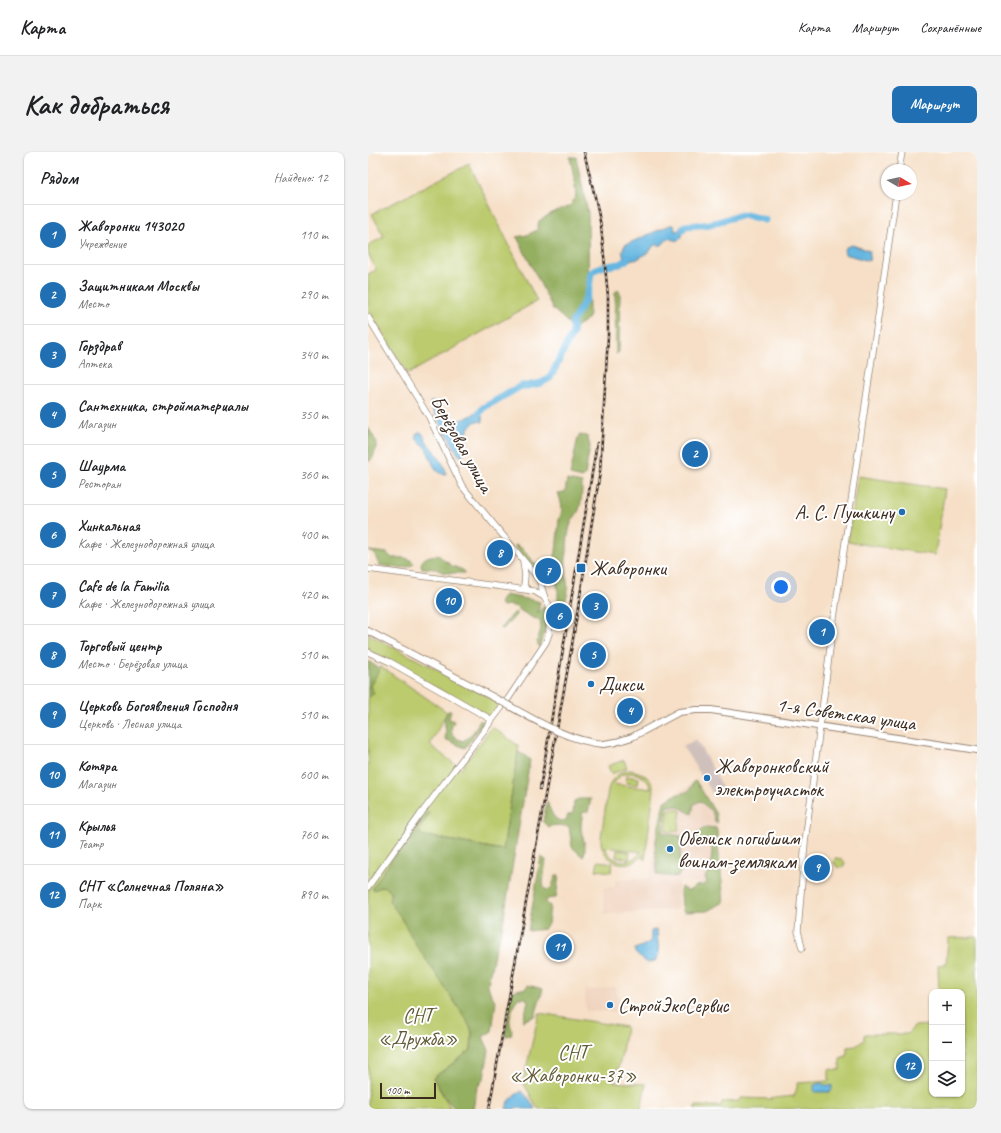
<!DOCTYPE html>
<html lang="ru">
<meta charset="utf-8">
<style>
body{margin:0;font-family:Caveat,sans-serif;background:#f2f2f2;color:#202124}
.controls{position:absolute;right:12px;bottom:12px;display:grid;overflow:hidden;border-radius:8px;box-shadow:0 1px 3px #0004}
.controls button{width:36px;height:36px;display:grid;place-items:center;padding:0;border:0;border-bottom:1px solid #e0e0e0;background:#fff;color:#202124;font:20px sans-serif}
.compass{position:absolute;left:513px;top:12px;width:36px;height:36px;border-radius:50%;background:#fff;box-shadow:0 1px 3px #0004;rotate:99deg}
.scale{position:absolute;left:12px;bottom:10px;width:56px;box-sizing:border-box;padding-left:4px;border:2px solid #3b2a1e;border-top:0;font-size:11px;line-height:14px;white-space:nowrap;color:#3b2a1e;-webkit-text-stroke:3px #fff;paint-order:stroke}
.you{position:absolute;left:413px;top:435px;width:14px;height:14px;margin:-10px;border:3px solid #fff;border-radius:50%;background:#1a73e8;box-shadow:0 0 0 6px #1a73e833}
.badge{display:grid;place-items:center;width:26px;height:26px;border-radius:50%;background:#1f6fb2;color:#fff;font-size:13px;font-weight:700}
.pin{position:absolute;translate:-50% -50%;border:2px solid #fff;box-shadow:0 1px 4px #0006}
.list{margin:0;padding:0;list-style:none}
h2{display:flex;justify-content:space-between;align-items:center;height:52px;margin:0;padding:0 16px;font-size:17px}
h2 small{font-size:13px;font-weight:400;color:#757577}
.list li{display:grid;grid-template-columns:26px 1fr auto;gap:12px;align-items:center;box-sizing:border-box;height:60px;padding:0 16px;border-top:1px solid #e0e0e0}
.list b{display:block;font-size:15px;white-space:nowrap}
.list p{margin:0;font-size:13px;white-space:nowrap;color:#757577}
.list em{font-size:13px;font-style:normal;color:#757577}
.icon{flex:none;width:22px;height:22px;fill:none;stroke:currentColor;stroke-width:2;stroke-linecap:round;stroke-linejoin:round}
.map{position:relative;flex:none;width:609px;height:957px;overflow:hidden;border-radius:8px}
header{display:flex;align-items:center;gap:24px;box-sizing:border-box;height:56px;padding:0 20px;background:#fff;border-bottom:1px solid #e0e0e0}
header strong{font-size:19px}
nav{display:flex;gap:22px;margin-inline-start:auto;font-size:14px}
.intro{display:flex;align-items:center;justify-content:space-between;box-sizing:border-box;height:96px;padding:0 24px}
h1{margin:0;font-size:28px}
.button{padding:10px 18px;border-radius:8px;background:#1f6fb2;color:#fff;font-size:14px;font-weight:700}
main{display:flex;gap:24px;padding:0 24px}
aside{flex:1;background:#fff;border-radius:8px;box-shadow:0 1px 3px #0004}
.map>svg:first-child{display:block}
.built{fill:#efd1bc}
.industrial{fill:#cfc0bb}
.green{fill:#bbcb6e;stroke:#7b7a46;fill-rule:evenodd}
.forest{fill:#94af61;stroke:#686c40}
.water{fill:#65b6e0;stroke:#50707f}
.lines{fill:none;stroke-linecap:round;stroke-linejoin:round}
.river{stroke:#65b6e0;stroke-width:7}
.tertiary-casing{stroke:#988472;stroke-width:7}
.secondary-casing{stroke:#988472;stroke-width:8}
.tertiary{stroke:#fff;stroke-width:5.5}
.secondary{stroke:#fff;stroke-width:6}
.rail-casing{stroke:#3b2a1e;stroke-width:2.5}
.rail{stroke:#fff;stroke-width:1;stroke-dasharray:3;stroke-linecap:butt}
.secondary-bridge-casing{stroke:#988472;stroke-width:8;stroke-linecap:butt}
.secondary-bridge{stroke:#fff;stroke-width:6}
.poi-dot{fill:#1f6fb2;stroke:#fff;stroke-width:1.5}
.labels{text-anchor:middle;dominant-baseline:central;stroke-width:4;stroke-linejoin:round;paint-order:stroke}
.street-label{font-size:20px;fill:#3b2a1e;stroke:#fff}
.poi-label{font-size:20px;fill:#3b2a1e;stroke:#fff;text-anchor:start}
.park-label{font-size:20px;fill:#615a36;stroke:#fff}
</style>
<header>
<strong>Карта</strong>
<nav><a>Карта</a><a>Маршрут</a><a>Сохранённые</a></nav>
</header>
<div class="intro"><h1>Как добраться</h1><a class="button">Маршрут</a></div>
<main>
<aside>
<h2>Рядом<small>Найдено: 12</small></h2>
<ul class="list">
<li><span class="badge">1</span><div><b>Жаворонки 143020</b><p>Учреждение</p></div><em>110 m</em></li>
<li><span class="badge">2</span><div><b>Защитникам Москвы</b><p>Место</p></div><em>290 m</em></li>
<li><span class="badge">3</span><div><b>Горздрав</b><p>Аптека</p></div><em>340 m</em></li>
<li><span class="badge">4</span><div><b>Сантехника, стройматериалы</b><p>Магазин</p></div><em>350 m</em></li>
<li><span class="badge">5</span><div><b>Шаурма</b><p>Ресторан</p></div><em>360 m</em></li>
<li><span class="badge">6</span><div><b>Хинкальная</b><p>Кафе · Железнодорожная улица</p></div><em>400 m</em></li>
<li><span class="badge">7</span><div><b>Cafe de la Familia</b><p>Кафе · Железнодорожная улица</p></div><em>420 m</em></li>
<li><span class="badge">8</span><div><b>Торговый центр</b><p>Место · Берёзовая улица</p></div><em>510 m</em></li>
<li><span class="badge">9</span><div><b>Церковь Богоявления Господня</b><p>Церковь · Лесная улица</p></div><em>510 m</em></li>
<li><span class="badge">10</span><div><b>Котяра</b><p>Магазин</p></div><em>600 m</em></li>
<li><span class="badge">11</span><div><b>Крылья</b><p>Театр</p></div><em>760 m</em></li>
<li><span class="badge">12</span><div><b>СНТ «Солнечная Поляна»</b><p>Парк</p></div><em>890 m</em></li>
</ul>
</aside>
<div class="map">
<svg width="609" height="957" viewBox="0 0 609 957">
<rect width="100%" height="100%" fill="#fff"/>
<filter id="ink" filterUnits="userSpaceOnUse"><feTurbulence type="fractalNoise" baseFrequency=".025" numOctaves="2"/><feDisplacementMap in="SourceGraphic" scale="8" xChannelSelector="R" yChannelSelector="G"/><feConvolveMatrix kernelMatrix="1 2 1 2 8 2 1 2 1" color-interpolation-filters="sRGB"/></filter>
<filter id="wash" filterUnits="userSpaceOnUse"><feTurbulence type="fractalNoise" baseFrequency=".012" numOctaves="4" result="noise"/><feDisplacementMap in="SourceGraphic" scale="16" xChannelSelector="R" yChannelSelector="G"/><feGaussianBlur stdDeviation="0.9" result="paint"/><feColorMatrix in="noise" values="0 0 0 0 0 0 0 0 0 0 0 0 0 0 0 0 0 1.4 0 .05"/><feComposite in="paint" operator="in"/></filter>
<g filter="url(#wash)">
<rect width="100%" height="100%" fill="#f6dfc6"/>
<!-- built -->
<path class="built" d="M327,630L349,669L354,733L311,729L309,758L237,762L235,736L247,735V728L281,726L296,649Z
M243,835H248L251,848L247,860L218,859L217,838L233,837Z"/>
<!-- industrial -->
<path class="industrial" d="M328,587L351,628L355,640L347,645L315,595Z"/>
<!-- green -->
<path class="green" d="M101,12L169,149L40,222L0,158V122L8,118L0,101V93L16,85L4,62Z
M490,324L577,337L567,403L480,390Z
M0,482L129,549V550L132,553L124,564H119L0,499Z
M12,514L79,560L62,593L93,617L124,575L151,594L135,698L53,683L103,868L104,880L103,898L65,926L83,957H0V535Z
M256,608L259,616L243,622L240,614Z
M263,618L273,621L279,625L284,631L286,638L277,707H275V703C259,721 231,709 233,685L240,638C243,626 251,619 263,618ZM263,621C273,622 280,627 283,637L245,632L253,623ZM237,695L273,700C263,713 243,712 237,695Z
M259,624L271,626L270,633L258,631Z
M303,657H310L313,659L310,679L302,680L298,679L300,658Z
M249,698L262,700L261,707L248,705Z
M467,706C472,706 475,708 477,712L475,715L471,716L468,714L466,710Z
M230,709L245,711L243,720L228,718Z
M609,785V957H327V954H353L354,950L371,949L373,946L403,947L407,946L426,944L429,936V931L461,929V917L472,918V906L479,904V895L488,894L496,888V883L498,882H539L547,874L564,873V942H594V840H571L570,813L578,812L580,788L581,786Z
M171,861L258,875L253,906L246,930L278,932L273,957H170L155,930Z"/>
<!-- forest -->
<path class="forest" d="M202,5H208L220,61L221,166L206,176L185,157L150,87L148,85L159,83L169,78L171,69L184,61L202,54L208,44L206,25Z
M250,137L252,141L251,200L248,202L247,141Z
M0,275L9,291L5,306L0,310Z
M212,283L219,284L222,294L217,323L214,326L202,323L210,285Z
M199,328L214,331C214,340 214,349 211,358C209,363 204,367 203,371C200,379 199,390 199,399C198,406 197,414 198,420C199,431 203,444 194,453H190V438L184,413L188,400L191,367C196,358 193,349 190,341L197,340Z
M147,393C154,395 162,403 165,410L170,413L171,415L169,416H166L148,397Z
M1,399L19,401L24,406C32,406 42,404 46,412C34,419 25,415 11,413L6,401Z
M70,403L84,414L95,418L97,421H76L68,417L54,416L53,412C56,404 62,404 70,403Z
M137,443L165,448L172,450L170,461L176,454C182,466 176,484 171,495L169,490L173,477L172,468L165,466L153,459L148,455L142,453L134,454L132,451Z
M147,460L148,461V463L135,477L132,476Z
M0,509L12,517L2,534L6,541L0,546Z
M83,558L81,567L86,569C85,572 83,576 83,578C83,583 90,588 95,589C102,585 109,577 111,569H115L116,570L97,596L77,587L78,580L76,568L80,559Z
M150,600L156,603L162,608L134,777L126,801L120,833L123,843L128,849L124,879L115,885L121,898L116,926L109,936L105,957H87L78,947L65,926L103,898L104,880L98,867L47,791L32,764L21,749L23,740L16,734L6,738L4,737L20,713L59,659L61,662L51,678L53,683L135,698Z
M328,629L348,662L349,671L347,670L344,659L332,649L326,652L324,662L309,654H299L295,681L313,684L312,721L310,725L289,723L287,693L296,650C300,648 304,644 308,643C316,640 322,642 325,630Z
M211,647H223L220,660H215C214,665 213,671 213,676C214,687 220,694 215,705L204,695L201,674C194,674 186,672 180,675L175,670L179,649C182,658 186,672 198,668L200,663L205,662L206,649Z
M338,675L348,676L349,679C350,703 354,726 356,750L339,759L316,760C312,753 315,746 312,740L313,735L320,739L330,733H336L339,730L337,725C343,719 344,704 344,695L340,692L330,693L327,689L328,682Z
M173,705L178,708L175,731L176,736L179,738L183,737L188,723H191L188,746L179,747L178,750L182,754L180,772L176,777L160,779Z
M160,833L175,837L167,864L155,869L160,850L158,846H150C146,852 141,863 142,871C143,877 145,876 143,883L137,884L142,847L145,839L158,836Z"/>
<!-- water -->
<path class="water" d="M302,73H306L307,79L314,78L315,79C314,91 308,89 300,86L294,93H286L282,99L268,108L265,107L260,109L256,106L254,99L257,93Z
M484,93L502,99L501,109L477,102L476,98L478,95Z
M62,250H67L81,269C92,269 99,267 108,260L114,264L115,270L108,269L100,276L99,290L95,304H92L90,302L63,255Z
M51,280L54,281C57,285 58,289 61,293C66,299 78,313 78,321L77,323C63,319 64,304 56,294C54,292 51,290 49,288L48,282Z
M286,778L289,779L291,801L287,809L279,811L267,801V797L281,791L283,787V779Z
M452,931L461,934L464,933V938L462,940H446V933Z
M154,939L162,948L167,957H155L150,955L146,957H138C140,948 146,943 154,939Z"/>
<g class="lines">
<!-- river -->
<path class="river" d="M378,63L397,68
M334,73L342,72L373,63
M314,78L317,74L330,73
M239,114L252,112L258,108
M111,262L115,256L153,234H159L173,231L182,226L205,180L204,171L218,146L221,137L223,121L228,117L234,115"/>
</g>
</g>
<g filter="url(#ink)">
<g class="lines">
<!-- tertiary casing -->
<g class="tertiary-casing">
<path id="tertiary" d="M531,18L534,0
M0,165L61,265L94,334L171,427L177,446
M155,409L157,423L156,434L162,439
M0,417L166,439L176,445L182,455L181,482L178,490L140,547L52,663L0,735
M0,500L22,510L124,568
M434,796L430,779L437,690L465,473L528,42"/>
</g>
<!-- secondary casing -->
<g class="secondary-casing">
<path id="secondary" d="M0,479L123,544
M236,592L248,590L264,585L311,560L328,558H343L609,598"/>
</g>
<!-- tertiary -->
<use href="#tertiary" class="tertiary"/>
<!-- secondary -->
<use href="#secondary" class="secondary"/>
<!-- rail casing -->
<g class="rail-casing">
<path id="rail" d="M172,637L229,291
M121,957L204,493L232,320L240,185V144L233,74L228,49L216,0"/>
</g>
<!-- rail -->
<use href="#rail" class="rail"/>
<!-- secondary-bridge casing -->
<g class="secondary-bridge-casing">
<path id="secondary-bridge" d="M123,544C158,562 196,589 236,592"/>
</g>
<!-- secondary-bridge -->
<use href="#secondary-bridge" class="secondary-bridge"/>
</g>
</g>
<!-- markers -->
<g class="poi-dot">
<circle cx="534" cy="360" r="4"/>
<rect x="208" y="411" width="10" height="10" rx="2"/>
<circle cx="223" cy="532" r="4"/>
<circle cx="339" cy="626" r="4"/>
<circle cx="302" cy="697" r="4"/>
<circle cx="242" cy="853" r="4"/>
</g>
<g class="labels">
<!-- street labels -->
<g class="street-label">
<text transform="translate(94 292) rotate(61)">Берёзовая улица</text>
<text transform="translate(478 562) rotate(8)">1-я Советская улица</text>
</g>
<!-- poi labels -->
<g class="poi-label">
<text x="526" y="360" text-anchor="end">А. С. Пушкину</text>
<text x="222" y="416">Жаворонки</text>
<text x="231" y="532">Дикси</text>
<text x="347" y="614">Жаворонковский<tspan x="347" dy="23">электроучасток</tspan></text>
<text x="310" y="686">Обелиск погибшим<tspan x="310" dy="23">воинам-землякам</tspan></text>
<text x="250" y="853">СтройЭкоСервис</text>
</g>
<!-- park labels -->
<g class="park-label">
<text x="50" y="863">СНТ<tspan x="50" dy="23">«Дружба»</tspan></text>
<text x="205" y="900">СНТ<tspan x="205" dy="23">«Жаворонки-37»</tspan></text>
</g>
</g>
</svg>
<div class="controls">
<button>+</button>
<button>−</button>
<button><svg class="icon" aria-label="layers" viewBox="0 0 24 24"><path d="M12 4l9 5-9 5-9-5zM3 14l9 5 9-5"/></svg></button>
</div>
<svg class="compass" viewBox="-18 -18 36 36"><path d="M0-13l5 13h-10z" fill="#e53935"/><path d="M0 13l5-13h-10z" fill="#757577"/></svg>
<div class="scale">100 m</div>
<div class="you"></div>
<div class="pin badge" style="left:454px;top:480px">1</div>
<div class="pin badge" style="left:327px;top:302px">2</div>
<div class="pin badge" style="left:227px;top:454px">3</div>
<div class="pin badge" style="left:262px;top:559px">4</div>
<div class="pin badge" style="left:225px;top:503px">5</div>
<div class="pin badge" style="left:191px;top:464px">6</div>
<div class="pin badge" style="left:180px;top:419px">7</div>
<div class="pin badge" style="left:132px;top:401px">8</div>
<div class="pin badge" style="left:449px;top:716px">9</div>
<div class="pin badge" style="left:81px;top:449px">10</div>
<div class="pin badge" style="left:191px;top:795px">11</div>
<div class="pin badge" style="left:541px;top:914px">12</div>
</div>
</main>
